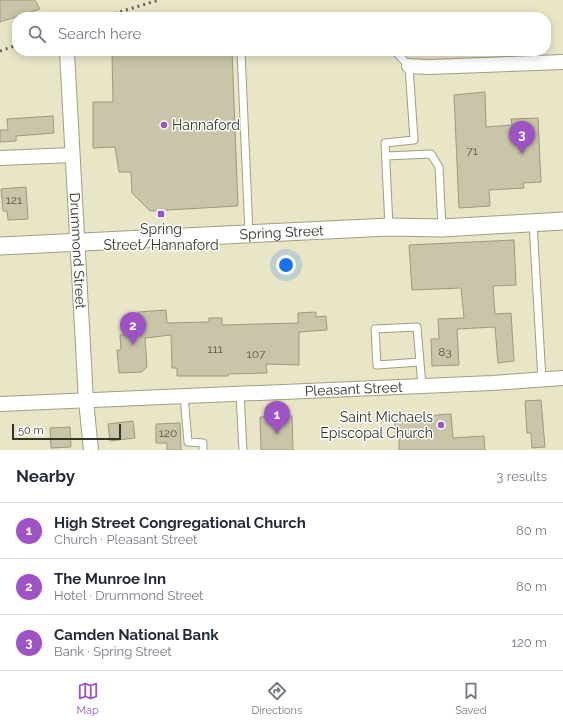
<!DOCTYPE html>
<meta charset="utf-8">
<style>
body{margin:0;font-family:Raleway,sans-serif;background:#f6f6f7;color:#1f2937}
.scale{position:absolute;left:12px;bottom:10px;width:109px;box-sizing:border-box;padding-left:4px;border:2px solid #353429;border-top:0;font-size:11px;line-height:14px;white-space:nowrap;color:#353429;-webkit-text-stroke:3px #fff;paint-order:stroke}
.you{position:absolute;left:286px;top:265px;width:14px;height:14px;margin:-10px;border:3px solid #fff;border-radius:50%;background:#1a73e8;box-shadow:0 0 0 6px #1a73e833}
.badge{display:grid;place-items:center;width:26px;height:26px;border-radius:50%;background:#9e53c5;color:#fff;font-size:13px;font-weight:700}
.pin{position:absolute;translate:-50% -33px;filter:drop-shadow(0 1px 2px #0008)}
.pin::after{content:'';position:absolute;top:21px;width:14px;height:12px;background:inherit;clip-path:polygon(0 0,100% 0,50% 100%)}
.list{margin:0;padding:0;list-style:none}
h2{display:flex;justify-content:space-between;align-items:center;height:52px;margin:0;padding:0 16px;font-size:17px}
h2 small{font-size:13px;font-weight:400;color:#747a83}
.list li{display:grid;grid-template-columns:26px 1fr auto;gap:12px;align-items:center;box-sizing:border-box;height:56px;padding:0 16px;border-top:1px solid #e0e1e3}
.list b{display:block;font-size:15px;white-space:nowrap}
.list p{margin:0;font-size:13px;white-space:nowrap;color:#747a83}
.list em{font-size:13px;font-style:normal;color:#747a83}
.icon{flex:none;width:22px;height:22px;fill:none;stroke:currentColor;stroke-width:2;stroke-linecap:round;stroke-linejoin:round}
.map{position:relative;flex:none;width:563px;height:450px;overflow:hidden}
.search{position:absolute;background:#fff;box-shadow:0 2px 10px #0003;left:12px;right:12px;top:12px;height:44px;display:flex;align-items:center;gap:10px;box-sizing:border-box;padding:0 14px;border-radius:16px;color:#747a83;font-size:15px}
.sheet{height:220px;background:#fff}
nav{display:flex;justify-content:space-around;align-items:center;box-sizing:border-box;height:56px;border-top:1px solid #e0e1e3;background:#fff;font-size:11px;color:#747a83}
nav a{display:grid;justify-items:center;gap:2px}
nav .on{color:#9e53c5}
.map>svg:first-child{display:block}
.building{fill:#c8c5a8;stroke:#9c997d}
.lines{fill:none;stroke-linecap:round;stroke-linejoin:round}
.service-casing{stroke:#a19e82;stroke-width:9}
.minor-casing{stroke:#a19e82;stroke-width:16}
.tertiary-casing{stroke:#a19e82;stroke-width:19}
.service{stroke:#fff;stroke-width:7}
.minor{stroke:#fff;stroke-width:14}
.tertiary{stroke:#fff;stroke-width:17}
.rail{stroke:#656353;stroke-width:3;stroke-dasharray:2 4;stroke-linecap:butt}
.poi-dot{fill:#9e53c5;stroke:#fff;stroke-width:1.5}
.labels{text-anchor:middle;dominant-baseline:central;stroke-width:3;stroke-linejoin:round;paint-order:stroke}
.number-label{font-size:12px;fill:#5a5849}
.poi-label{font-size:14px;fill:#353429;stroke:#fff;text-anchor:start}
.street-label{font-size:14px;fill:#353429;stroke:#fff}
</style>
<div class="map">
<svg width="563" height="450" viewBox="0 0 563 450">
<rect width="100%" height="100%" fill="#e9e6c8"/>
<!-- building -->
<path class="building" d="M0,0H35L40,9L0,22Z
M115,51H232L238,206L150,211L132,193L131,172H119L115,147L93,148V102H113L112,55Z
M485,92L486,127L512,125L511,119L538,118L541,182L523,183L524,188L489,190L490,206L459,208L454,95Z
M53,116L54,133L16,136V141L0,142V130H8L7,119Z
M26,187L28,219L8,220L7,211H3L1,189Z
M514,240L516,285L493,286L495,314L511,313L514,361L498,363L495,327L457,329L459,365L432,366L431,339H439L438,319L464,318L461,288L412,290L409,245Z
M166,310L167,323L209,322V318H222V325L298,323V313L316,312V317L326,316L327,330L299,332V365L266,364L267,373L228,374V376H177V368H172L171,335L145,338L147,367L142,372L119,373L117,350H121L120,335L140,334L138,312Z
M541,400L545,447L532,448L531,433H527L525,401Z
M451,414L453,438L484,436L485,450H399V436H395V422H409V417Z
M292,416L293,450H261L260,417Z
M133,421L135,438L110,441L108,424Z
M180,423L181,450H167V443H156V424Z
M70,427L71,447L51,448L50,428Z"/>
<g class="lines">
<!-- service casing -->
<g class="service-casing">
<path id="service" d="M221,17H232
M241,51L249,233
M386,156L431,154L439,167L442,228
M533,223L542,380
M389,227L385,143L414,140L409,66L395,51
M420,362L377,365L375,329L417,327L422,386
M240,394L243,450
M184,396L188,442L203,443V450"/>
</g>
<!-- minor casing -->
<g class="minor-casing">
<g id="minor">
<path id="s1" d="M67,52L86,401L91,450"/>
<path d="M409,66L429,67L563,62"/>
<path d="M0,158L72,155"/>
<path id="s2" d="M0,404L492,383L563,378"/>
</g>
</g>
<!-- tertiary casing -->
<g class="tertiary-casing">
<g id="tertiary">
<path id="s3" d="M0,246L389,227L442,228L563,221"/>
</g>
</g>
<!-- service -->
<use href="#service" class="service"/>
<!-- minor -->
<use href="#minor" class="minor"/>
<!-- tertiary -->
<use href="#tertiary" class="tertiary"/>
<!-- rail -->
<path class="rail" d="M103,17L159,0
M0,51L17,45"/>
</g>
<!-- markers -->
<g class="poi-dot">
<circle cx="164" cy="125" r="4"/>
<rect x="157" y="210" width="8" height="8" rx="2"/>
<circle cx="441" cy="425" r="4"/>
</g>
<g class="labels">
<!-- number labels -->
<g class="number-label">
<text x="472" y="151">71</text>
<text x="14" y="200">121</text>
<text x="215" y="349">111</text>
<text x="445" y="352">83</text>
<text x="256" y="354">107</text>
<text x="168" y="433">120</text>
</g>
<!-- poi labels -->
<g class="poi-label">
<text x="172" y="125">Hannaford</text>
<text x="161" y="229" text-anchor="middle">Spring<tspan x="161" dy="16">Street/Hannaford</tspan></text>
<text x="433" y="417" text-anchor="end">Saint Michaels<tspan x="433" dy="16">Episcopal Church</tspan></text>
</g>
<!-- street labels -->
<g class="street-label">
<text stroke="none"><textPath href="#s3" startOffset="282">Spring Street</textPath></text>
<text stroke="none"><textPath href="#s1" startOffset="199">Drummond Street</textPath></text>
<text stroke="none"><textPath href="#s2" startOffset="354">Pleasant Street</textPath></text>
</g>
</g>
</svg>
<div class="scale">50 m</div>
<div class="you"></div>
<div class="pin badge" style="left:277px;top:434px">1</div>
<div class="pin badge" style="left:133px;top:345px">2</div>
<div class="pin badge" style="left:522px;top:154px">3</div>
<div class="search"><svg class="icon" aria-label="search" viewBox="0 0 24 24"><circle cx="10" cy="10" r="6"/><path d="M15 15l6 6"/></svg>Search here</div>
</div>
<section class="sheet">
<h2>Nearby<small>3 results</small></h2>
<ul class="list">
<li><span class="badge">1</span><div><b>High Street Congregational Church</b><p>Church · Pleasant Street</p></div><em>80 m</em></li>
<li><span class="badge">2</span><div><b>The Munroe Inn</b><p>Hotel · Drummond Street</p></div><em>80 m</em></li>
<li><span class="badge">3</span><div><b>Camden National Bank</b><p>Bank · Spring Street</p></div><em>120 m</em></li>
</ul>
</section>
<nav>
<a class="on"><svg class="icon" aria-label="map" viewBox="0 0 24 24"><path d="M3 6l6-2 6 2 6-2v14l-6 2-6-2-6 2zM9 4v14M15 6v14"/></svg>Map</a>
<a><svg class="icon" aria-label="directions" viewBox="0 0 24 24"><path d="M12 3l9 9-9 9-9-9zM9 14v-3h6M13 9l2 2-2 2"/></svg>Directions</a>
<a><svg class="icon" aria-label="saved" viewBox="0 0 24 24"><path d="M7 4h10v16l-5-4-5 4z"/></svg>Saved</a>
</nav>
